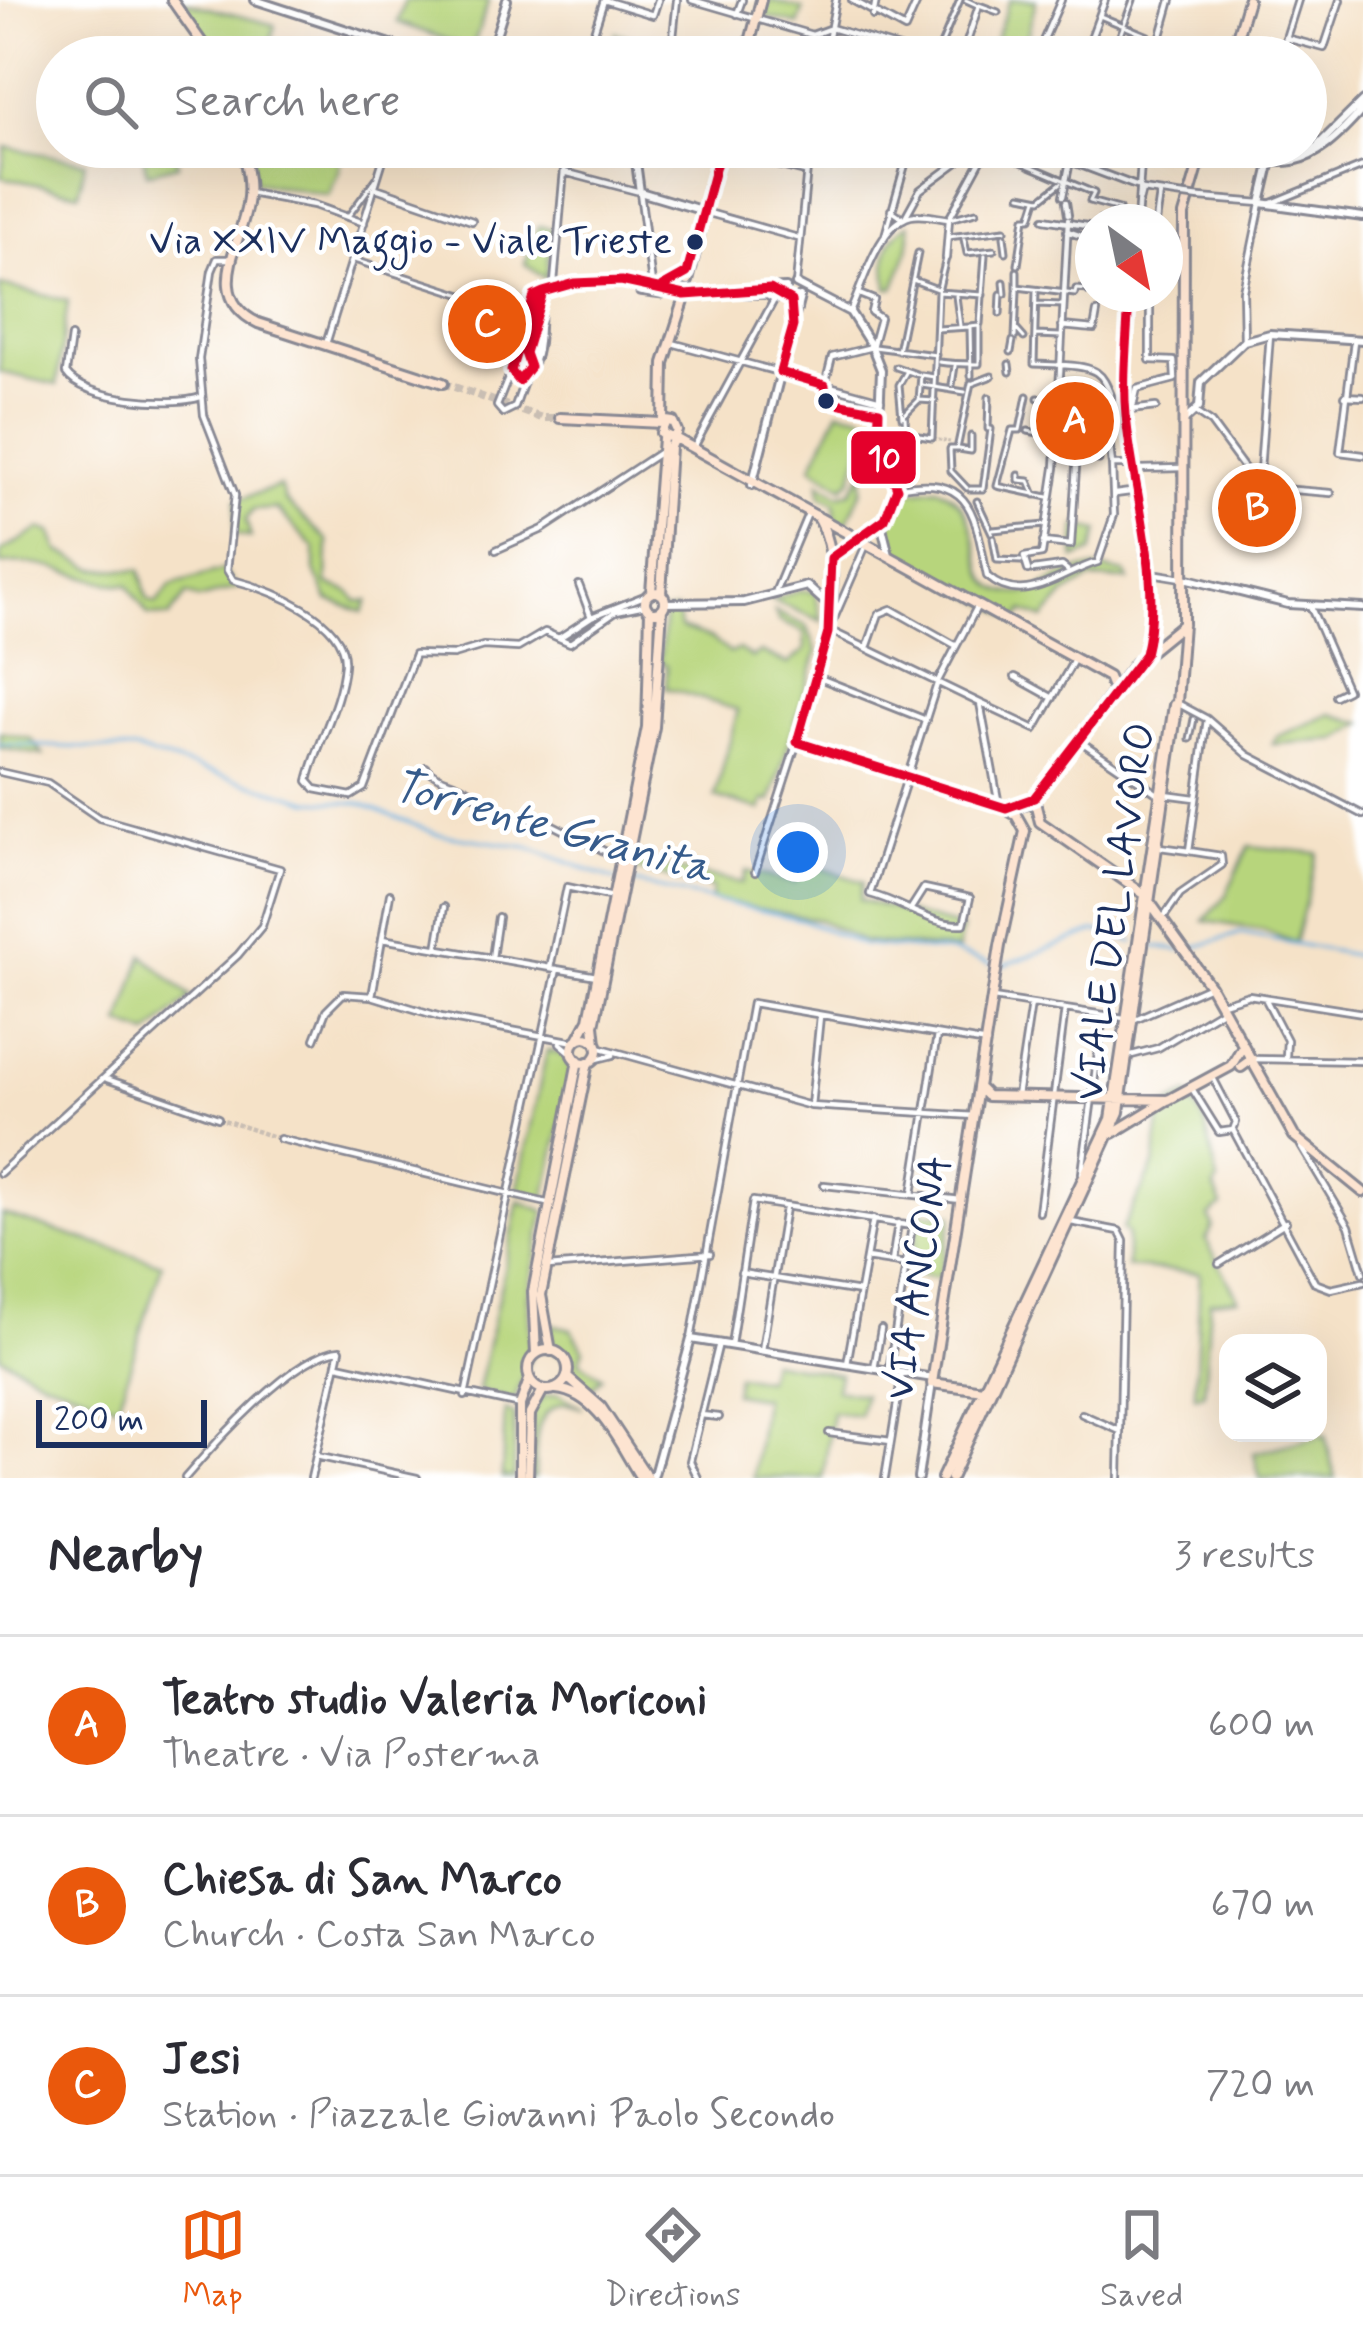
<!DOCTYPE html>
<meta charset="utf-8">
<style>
body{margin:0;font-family:Mynerve,sans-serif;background:#f7f7f7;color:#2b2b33}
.controls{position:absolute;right:36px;bottom:36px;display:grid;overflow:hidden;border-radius:24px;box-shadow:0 12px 48px #0002}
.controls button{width:108px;height:108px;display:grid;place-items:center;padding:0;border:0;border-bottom:3px solid #e1e1e2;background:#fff;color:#2b2b33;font:60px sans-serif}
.compass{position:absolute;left:1075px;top:204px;width:108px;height:108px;border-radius:50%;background:#fff;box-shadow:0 12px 48px #0002;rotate:147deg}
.scale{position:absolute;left:36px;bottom:30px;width:171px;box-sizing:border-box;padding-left:12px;border:6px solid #1b2f5e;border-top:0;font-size:33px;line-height:42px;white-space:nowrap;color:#1b2f5e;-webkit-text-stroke:9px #fff;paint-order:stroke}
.you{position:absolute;left:798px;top:852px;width:42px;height:42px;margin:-30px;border:9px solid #fff;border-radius:50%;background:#1a73e8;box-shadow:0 0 0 18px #1a73e833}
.badge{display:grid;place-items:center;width:78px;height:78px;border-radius:50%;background:#ea580c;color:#fff;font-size:39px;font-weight:700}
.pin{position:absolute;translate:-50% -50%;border:6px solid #fff;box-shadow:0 3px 12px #0006}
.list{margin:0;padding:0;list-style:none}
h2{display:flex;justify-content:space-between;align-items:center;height:156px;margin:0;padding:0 48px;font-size:51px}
h2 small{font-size:39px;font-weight:400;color:#7c7c81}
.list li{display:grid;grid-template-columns:78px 1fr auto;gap:36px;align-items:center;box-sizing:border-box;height:180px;padding:0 48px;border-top:3px solid #e1e1e2}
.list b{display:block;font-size:45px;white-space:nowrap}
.list p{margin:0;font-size:39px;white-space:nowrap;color:#7c7c81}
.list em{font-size:39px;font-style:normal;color:#7c7c81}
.icon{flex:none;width:66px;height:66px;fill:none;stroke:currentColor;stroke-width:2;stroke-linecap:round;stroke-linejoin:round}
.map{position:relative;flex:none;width:1363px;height:1478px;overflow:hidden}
.search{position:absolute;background:#fff;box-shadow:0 12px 48px #0002;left:36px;right:36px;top:36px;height:132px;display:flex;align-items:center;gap:30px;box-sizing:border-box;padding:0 42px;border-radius:66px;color:#7c7c81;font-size:45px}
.sheet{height:696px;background:#fff}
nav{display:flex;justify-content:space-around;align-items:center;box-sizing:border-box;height:168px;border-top:3px solid #e1e1e2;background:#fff;font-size:33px;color:#7c7c81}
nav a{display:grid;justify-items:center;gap:6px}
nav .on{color:#ea580c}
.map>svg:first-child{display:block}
.green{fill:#b7d57c;stroke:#69826d;stroke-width:3}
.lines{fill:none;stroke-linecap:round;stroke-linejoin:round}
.stream{stroke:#67aede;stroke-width:3}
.pedestrian-tunnel{stroke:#c9beb3;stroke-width:3;stroke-dasharray:3 1.5;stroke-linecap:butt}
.minor-tunnel{stroke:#c9beb3;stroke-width:4.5;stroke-dasharray:4.5 2;stroke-linecap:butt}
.secondary-tunnel{stroke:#c9beb3;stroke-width:8;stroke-dasharray:8 4;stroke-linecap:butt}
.pedestrian-casing{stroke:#888893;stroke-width:9}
.minor-casing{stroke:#888893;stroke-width:10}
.tertiary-casing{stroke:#888893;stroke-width:12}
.secondary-casing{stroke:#888893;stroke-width:14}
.pedestrian{stroke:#fff;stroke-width:3}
.minor{stroke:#fff;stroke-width:4.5}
.tertiary{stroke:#fff;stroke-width:6}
.secondary{stroke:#fde4d1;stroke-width:8}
.minor-bridge-casing{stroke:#888893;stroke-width:10;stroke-linecap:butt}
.minor-bridge{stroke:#fff;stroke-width:4.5}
.bus-1-casing{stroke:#fff;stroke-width:18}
.bus-1{stroke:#e4002b;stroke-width:9}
.bus-dot{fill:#1b2f5e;stroke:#fff;stroke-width:4.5}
.labels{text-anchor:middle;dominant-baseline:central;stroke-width:9;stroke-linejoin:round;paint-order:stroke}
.bus-label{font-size:39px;fill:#1b2f5e;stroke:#fff;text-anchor:end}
.street-label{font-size:42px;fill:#1b2f5e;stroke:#fff}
.water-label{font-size:45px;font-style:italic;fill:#365b8b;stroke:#fff}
.line-badge{stroke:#fff;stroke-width:4.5}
.badge-label{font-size:33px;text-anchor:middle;font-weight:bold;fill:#fff}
</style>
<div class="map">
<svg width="1363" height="1478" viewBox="0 0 1363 1478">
<rect width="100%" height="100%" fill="#fff"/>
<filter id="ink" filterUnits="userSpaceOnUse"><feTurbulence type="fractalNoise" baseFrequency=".00833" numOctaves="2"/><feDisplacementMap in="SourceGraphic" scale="24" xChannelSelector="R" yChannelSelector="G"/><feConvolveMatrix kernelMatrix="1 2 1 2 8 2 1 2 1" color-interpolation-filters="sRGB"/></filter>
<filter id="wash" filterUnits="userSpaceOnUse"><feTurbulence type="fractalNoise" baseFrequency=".004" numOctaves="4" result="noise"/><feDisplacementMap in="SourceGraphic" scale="48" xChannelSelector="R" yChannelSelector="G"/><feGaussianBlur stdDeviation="2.7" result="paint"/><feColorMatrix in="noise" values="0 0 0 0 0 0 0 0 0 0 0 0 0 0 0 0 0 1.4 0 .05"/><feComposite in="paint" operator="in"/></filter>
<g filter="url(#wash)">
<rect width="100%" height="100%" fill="#f5e2c8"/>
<!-- green -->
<path class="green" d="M177,0L275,25L267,57H219Z
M405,0H489L472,49L397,22Z
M770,0L803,9L798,25L764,16Z
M1010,0H1036L1022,57H989Z
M616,33L642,41L637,57H610Z
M6,147L85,162L79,193L1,177Z
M141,147H173L178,165L147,173Z
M248,147L340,149L339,171L328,195L255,182Z
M909,224C913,244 903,266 894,288H888C885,261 882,240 909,224Z
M538,226L553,229L546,279L525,264Z
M0,285L68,301L57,385L0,372Z
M839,410L864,415L868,422L852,478L843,487L812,466Z
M864,470L862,489L846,525L835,519V503L821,496L820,482L839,495L851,491Z
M280,486L285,501L328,541L327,584L350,592L357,601H368L363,612L328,600L315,571V549L277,509L253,510L246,520L251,538L234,534L236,500Z
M938,488C990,509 967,575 998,589C1028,602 1044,584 1069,573C1085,565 1108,570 1125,573L1129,580L1091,579L1066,594L1044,619L1024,611L1017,620L894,551L888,529L900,492Z
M1076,526L1099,531L1092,552L1075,559Z
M40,529L51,532L59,551L96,569L140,570L147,599L156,604L171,585L223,570L237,588L199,599L187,594L169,617L148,615L128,585C85,583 45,556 0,565V552Z
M800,590L815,592L822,621L771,600Z
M677,610L680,628L710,638L730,653L739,649L752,658L760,652L788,664L805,650L804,632L779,621L775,612L807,626L817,652L771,801L764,800L761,810L715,797L738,710L666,688L667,666L660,661L665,612Z
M1331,714L1363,723L1337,740L1272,744L1276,737Z
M0,732L32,739L43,755L0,748Z
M1249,846L1318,853L1295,943L1263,930L1204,921L1224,899Z
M629,860L742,883L746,871L795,883L800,861L863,882L860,900L962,928L958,950L864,942L819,920L711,900L712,888L628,868Z
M143,955L191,997L149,1035L121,1024Z
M547,1050L564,1055L572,1072L545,1199L517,1192Z
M1188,1094L1205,1124L1218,1182L1214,1187L1222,1206L1209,1216L1213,1226L1206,1240L1238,1298L1210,1301L1204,1394L1195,1396L1200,1273L1127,1267V1233L1122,1229L1154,1166L1162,1109Z
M519,1201L545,1211L528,1296L531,1354L514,1401L478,1390Z
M920,1212L953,1215L939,1278L910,1274Z
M2,1214L162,1264L118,1405L44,1380L0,1356Z
M550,1324L572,1329L584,1350L579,1361L602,1377L590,1390L573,1380L566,1358L552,1349Z
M770,1361L839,1374L836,1390L864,1394L859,1415L832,1412L823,1478H753L763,1398L734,1393L737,1376L766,1379Z
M558,1394L583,1408L565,1403C531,1411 536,1449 535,1478H529L533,1411L543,1396Z
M505,1410L514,1414V1478H502Z
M1325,1435L1335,1478H1260L1254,1453Z"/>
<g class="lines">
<!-- stream -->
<path class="stream" d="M0,744L135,750L310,801L360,803L437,834L527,847L615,880
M625,881L803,920L863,945L952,952L993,965
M1143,945L1181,950
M1190,949L1241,933L1363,957
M1002,966L1096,931L1134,942"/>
</g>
</g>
<g filter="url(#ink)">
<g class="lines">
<!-- pedestrian-tunnel -->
<path class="pedestrian-tunnel" d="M934,439L950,442"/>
<!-- minor-tunnel -->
<path class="minor-tunnel" d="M218,1118L280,1139"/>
<!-- secondary-tunnel -->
<path class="secondary-tunnel" d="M443,383L542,418H560"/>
<!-- pedestrian casing -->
<g class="pedestrian-casing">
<path id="pedestrian" d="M966,0L979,6
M979,5L998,12
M1100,16L1148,36
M936,57L960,0
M1112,57L1133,0
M1138,57L1146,36
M1037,147L1028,165L1094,193L1090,201L1119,209
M1066,147L1074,150L1071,159
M1008,156L1026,164
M1097,168L1105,147
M1021,195L1041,199L1061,183
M349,215L376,179
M949,219L976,212
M1100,220L1116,221
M1004,236L1006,252
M948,237L1005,230
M964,239L967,253L994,250
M946,258L938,292L983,295
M354,260L463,295
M1018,265L1025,218H1031L1037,199
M913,280L937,289
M1004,282L1005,294
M1017,287L1075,294L1076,289L1089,290
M1017,288V271
M1089,288L1093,277
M1036,290L1034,364L1059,365
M1089,292L1107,294
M639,293L663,296
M956,296L960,326
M1037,304L1063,305
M1000,314L1001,294
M980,324L985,255
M937,329L969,327
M1016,329L1024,338
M1036,335L1061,336
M1015,337L1017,291
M874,347L936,355
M898,351L918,253
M1011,352L1013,341
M939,362C952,364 965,364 979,364V326L970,327L971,376
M1009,364L1010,372
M896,367L919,375
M907,371L899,385L902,417L919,400
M934,377L921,375L919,400L935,401
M971,384L992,376
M922,385L965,392
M952,385L955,366
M1027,396L1020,430H1012L997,486L1048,497
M1038,398H1041
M905,417L906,434L932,438L938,292
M988,429L989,397
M1028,431L1055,436
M956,449H950L951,471L967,488
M957,449L971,383
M959,449L971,451V436
M1079,458L1099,460
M1019,475V480L1029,481L1035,495
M970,489H983L991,429
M977,501L992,533
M993,530L1045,525
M993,538L997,560L1021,561
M1190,739L1194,719"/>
</g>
<!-- minor casing -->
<g class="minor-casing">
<path id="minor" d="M692,0L812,35L831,28
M852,0L905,29L918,0
M978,8L966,45L979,57
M737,14L742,0
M873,16L876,0
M831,28L930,57
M1286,38L1324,48L1340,0
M1184,41L1233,51
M586,57L604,0L653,15L658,0
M671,57L677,0
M807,57L812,35
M825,57L836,0
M1036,57L1061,0
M1084,57L1105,0
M1155,57L1171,0
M1280,57L1298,0
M720,151L805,172
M1271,160L1297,147
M564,172L640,192L652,284
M376,188L472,221
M249,193L314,205L364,223
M1063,196L1070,161L1136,186
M1200,198L1261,203L1243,291L1244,341
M1066,202L1068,215
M1139,202L1142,190L1177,195
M1270,204L1363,166
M891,210L904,219L920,190L978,147
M705,212L798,238
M1044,219L1093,227
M1137,222L1142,147
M1156,222L1160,194
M1067,231L1090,239L1093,228
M884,239L910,147
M946,258L949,219L988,147
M231,259H217L212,271L199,359L204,415L235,495L227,570L233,580C268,589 348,618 344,665C341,704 317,743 308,781L315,789L351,796L364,788L415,654L453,655L483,646L518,648L545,632L570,643L616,611L645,605
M554,283L566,147
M796,284L809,147
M687,294L769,295
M1129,294L1125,410L1150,602L1146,652
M850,312C863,285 878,224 911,216C922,213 938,218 949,219
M1062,326L1094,329L1097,312
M71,337L66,373C83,400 173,407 201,397
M1354,341L1340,452L1363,455
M672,343L881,400
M326,344L387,147
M1059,365C1113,366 1100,382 1123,420
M511,371L497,406L503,413L515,407L526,376
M825,385L832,357L872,347L880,318L871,312L874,300L859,294
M829,388L826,401L878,411
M1345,396L1363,397
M1130,410L1156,407
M1132,411L1137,389L1175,379L1174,361L1150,360V294
M1195,412L1211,423L1258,487L1331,493
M1107,419L1112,465H1132
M694,447L774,300L769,297
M1140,469L1181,468
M1259,484L1270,334
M897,488C974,472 975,517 987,576C1024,609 1061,572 1098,562L1114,515L1112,465
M1115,494L1138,491
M1043,542L1071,545L1078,436H1055
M866,545L829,630L980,703L999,805
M496,550L543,529L659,453
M1028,570L1024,557L1042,554L1055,468L1068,220
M1033,570L1062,566L1067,570
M1146,572L1182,578
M579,585L591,617
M776,590L809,511
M1311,608L1347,690L1335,696
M559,638L591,617L647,595
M868,645L879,614L891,609L955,645
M817,677L926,720
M1015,677L1053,698
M980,703L1035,729L1074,660
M1179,704L1207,719L1248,755L1363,815
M1077,739L1158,794
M426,767C438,781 456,781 470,791C495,810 504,828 539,818L620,859
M0,772L48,783L99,818L280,869L262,926L238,955L0,1173
M1165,794L1195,798
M1160,847L1189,851L1207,719
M755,872L797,742
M910,910L924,888L970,898L964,924C930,926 903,902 870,894L938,681L977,607
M1163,918L1180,894L1222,865L1221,856L1189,851
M382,939L597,976
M437,949L444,907
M492,958L498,917
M550,968L567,887L613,897
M372,996L390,894
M993,998L1124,1018
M1265,998L1287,1040L1286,1056
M1222,1003L1249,995L1363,1013
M1133,1020L1210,986
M315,1039L326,1011L343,994L372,996L441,1017L575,1042
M560,1043L575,1056
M598,1047L811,1106L975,1116
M1128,1056L1158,1048L1223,1009
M1252,1059L1363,1061
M593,1060L613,1055
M1212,1076L1236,1122L1233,1130
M107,1079L218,1118
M1191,1087L1219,1132L1233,1130L1315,1283L1331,1289L1363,1282
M1017,1096L1031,1004
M811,1106L820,1016
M280,1139L551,1204
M1301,1146L1349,1226L1363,1273
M1082,1173L1103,1015
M824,1185L961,1200
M912,1194L937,1035
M1039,1212L1065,1009
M1071,1222L1119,1231L1124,1241L1119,1478
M866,1258L906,1264
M892,1262L898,1223
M1219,1264L1286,1222
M548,1267L710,1254
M741,1273L860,1292
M691,1339L752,1003L987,1043
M731,1345L753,1201L912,1226L889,1371
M762,1350L785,1208
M847,1364L873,1219
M338,1365L520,1405
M874,1369L881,1329
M465,1396L557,969
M1082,1414L1120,1431
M701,1415L719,1417
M829,1433L891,1441
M316,1456L417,1478
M185,1478C214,1444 295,1353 340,1350L311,1478
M698,1478L690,1461L719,1343
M885,1478L902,1373"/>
</g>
<!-- tertiary casing -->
<g class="tertiary-casing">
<path id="tertiary" d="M255,0L431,57
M489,57L507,0
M634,147L640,192L704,211
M705,147L720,151
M1211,147C1287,171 1308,172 1363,109
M1306,157L1363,101
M1270,165L1261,203L1363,217
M796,284L850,312L872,347L881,370L878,444L897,488L882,527L889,555
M543,291C534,318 548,359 519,381L511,371L534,296C570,275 634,278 675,291
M689,292L786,288
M777,292L790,299L796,312
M1183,422L1199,407L1201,382L1244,341L1270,334L1363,340
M752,485L800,297
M832,556L880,525
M1184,578L1288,604L1363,608
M665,603L744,602L807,586L828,605
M653,1478L691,1339L933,1378
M918,1478L932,1383"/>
</g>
<!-- secondary casing -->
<g class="secondary-casing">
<path id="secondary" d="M172,0L212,57
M746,57L761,0
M1231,57L1248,0
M242,147C246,166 251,185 247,204C240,247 204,297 258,323L443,383
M687,273L674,286L677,294L688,293
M688,281L721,147
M560,418L662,423
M663,421L664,363L686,295
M673,437L1108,677L1113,690
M817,516C854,573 815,682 797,742L999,805L1016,815L1025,831L1000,946L932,1383L983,1390
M645 602a10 10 0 1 1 20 0a10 10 0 1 1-20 0Z
M651,592L663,438
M661,594L670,447L677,431L673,422L666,421L661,433L672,438
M1034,798L1040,822L1144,894L1210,986L1294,1136L1363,1192
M1008,808L1029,803L1135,663L1183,624
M572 1050a13 13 0 1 1 26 0a13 13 0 1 1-26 0Z
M578,1039L589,1019L647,727L650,610
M596,1043L594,1025L654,727L662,609
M1241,1067L1252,1059
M981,1090L987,1096L1168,1100L1231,1066L1243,1046
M1113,1133L1167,1100
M528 1370a20 20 0 1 1 40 0a20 20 0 1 1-40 0Z
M551,1351L541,1295L588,1062
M536,1354L533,1292L578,1060
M567,1377L601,1407L648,1478
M556,1389C599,1393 620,1446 641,1478
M520,1478V1405L529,1380
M528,1478L530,1414L543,1390
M942,1478L1111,1119L1174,705
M951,1478L1119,1112L1176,715L1183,624L1184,215L1204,147"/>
</g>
<!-- pedestrian -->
<use href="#pedestrian" class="pedestrian"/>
<!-- minor -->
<use href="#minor" class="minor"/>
<!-- tertiary -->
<use href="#tertiary" class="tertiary"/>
<!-- secondary -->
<use href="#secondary" class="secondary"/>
<!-- minor-bridge casing -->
<g class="minor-bridge-casing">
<path id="minor-bridge" d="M1177,195L1200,198"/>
</g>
<!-- minor-bridge -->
<use href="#minor-bridge" class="minor-bridge"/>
<!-- bus-1 casing -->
<g class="bus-1-casing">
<path id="bus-1" d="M662,287L687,273L721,147
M543,292L525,353L530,367L519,381L511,371L534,296Z
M543,292L575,283L621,281L685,295L770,289L791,301L793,326L780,372L825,385L826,401L879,411L878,444L897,488L885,519L831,558L828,633L797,742L1006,808L1034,798L1145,654C1164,579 1132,490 1126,415C1122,375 1128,333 1129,294"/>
</g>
<!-- bus-1 -->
<use href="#bus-1" class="bus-1"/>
</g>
</g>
<!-- markers -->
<g class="bus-dot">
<circle cx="695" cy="242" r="10"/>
<circle cx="826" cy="401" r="10"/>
</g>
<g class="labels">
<!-- bus labels -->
<g class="bus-label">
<text x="672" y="242">Via XXIV Maggio - Viale Trieste</text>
</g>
<!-- street labels -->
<g class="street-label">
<text transform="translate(1116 912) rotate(-82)">VIALE DEL LAVORO</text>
<text transform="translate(919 1278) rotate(-81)">VIA ANCONA</text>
</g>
<!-- water labels -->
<g class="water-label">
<text transform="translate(552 828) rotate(15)">Torrente Granita</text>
</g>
</g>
<rect class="line-badge" x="849" y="429" width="69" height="57" rx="12" fill="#e4002b"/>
<g class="badge-label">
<text x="884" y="469">10</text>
</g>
</svg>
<div class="controls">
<button><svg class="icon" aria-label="layers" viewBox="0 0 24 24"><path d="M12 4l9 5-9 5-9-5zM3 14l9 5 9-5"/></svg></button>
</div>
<svg class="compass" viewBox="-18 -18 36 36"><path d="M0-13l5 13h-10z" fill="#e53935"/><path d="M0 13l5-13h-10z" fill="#7c7c81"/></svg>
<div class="scale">200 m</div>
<div class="you"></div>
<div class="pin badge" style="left:1075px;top:421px">A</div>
<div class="pin badge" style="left:1257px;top:508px">B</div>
<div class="pin badge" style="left:487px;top:324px">C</div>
<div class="search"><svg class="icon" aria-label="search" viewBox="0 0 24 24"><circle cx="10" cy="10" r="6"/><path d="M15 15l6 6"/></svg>Search here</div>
</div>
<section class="sheet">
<h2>Nearby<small>3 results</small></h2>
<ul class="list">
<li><span class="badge">A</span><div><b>Teatro studio Valeria Moriconi</b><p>Theatre · Via Posterma</p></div><em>600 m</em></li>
<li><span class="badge">B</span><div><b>Chiesa di San Marco</b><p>Church · Costa San Marco</p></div><em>670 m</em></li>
<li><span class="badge">C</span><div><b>Jesi</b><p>Station · Piazzale Giovanni Paolo Secondo</p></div><em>720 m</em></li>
</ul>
</section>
<nav>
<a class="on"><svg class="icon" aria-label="map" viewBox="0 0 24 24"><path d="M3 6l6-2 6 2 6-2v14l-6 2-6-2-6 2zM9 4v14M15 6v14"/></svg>Map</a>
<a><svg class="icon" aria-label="directions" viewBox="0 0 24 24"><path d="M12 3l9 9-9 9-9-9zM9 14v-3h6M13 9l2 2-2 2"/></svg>Directions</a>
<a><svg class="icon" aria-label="saved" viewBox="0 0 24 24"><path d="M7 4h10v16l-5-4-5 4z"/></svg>Saved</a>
</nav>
